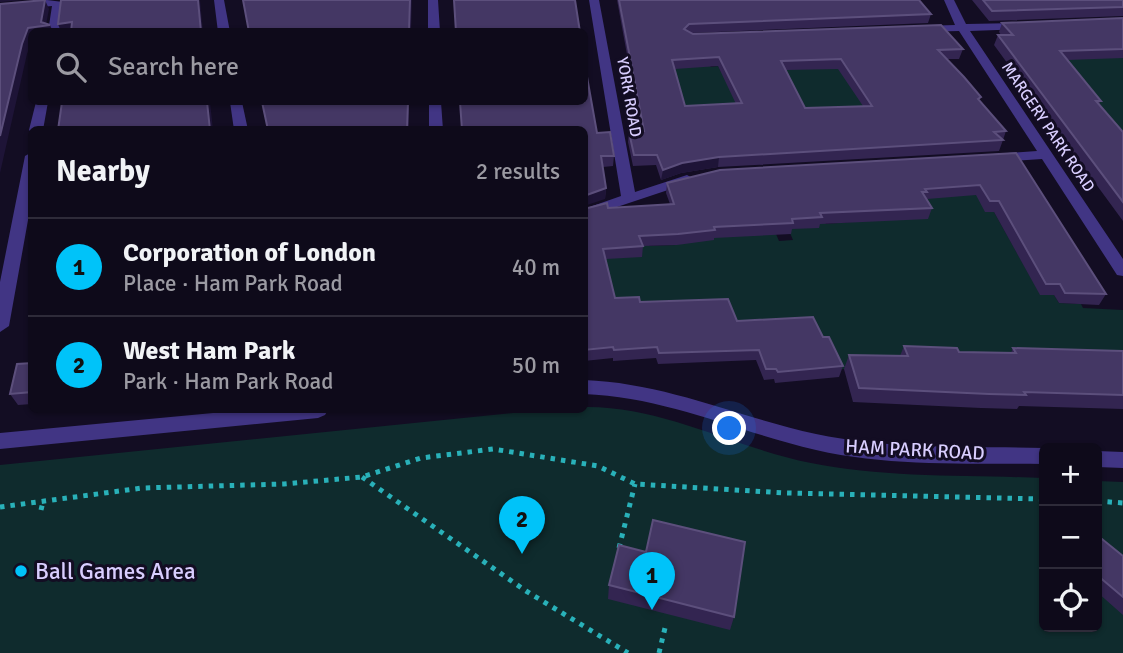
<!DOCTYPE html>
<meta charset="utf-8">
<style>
body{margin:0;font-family:Signika,sans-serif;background:#171323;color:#f1f3f6}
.controls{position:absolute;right:21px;bottom:21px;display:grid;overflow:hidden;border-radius:10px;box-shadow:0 2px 5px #0004}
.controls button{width:63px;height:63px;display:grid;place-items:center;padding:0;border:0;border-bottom:2px solid #2e2b39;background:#0e0a1a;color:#f1f3f6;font:35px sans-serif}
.you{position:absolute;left:730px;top:429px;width:24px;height:24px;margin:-18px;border:5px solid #fff;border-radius:50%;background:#1a73e8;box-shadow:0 0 0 10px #1a73e833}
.badge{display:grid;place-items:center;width:46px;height:46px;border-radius:50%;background:#00c3f9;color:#111;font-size:23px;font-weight:700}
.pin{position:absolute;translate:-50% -58px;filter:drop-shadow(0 2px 4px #0008)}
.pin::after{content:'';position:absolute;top:37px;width:24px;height:21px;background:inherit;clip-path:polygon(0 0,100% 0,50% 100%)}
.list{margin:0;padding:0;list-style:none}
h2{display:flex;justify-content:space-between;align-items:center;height:91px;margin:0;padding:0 28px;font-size:30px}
h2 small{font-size:23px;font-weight:400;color:#9b9aa2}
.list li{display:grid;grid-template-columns:46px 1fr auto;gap:21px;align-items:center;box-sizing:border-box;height:98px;padding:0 28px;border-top:2px solid #2e2b39}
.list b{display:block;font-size:26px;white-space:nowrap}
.list p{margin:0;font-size:23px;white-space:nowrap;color:#9b9aa2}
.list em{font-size:23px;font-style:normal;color:#9b9aa2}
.icon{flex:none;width:38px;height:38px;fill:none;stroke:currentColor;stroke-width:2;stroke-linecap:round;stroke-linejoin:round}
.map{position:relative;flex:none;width:1123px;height:653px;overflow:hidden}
.search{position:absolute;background:#0e0a1a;box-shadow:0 2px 5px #0004;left:28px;top:28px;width:560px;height:77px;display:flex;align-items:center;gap:18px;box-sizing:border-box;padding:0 24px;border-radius:10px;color:#9b9aa2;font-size:26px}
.panel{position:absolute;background:#0e0a1a;box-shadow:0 2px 5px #0004;left:28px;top:126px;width:560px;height:287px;border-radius:10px}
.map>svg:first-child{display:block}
.green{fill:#0f2b2d}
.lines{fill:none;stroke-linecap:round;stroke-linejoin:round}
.path{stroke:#29b1b9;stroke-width:5;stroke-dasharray:4.5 6;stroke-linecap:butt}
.minor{fill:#413584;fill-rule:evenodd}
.wall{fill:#332551;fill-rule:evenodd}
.shaded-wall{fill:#1e1437}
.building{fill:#443764;stroke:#5c4f7c;stroke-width:2;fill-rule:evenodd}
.poi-dot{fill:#00c3f9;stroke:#130d23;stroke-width:2.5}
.labels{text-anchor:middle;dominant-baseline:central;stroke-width:6;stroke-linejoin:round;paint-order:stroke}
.far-street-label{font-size:16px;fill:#d9ceff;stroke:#130d23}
.street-label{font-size:19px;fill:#d9ceff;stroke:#130d23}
.near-poi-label{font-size:23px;fill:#d9ceff;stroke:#130d23;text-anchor:start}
</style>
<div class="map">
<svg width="1123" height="653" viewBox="0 0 1123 653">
<rect width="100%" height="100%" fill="#130d23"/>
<!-- green -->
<path class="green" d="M683,4L688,45L711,67L718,66L721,72L825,55L931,105L642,148L637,129L645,128L649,51Z
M1039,43L1123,53V168Z
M990,172L994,212L1040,294L1054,295L1059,303L1081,304L1083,308L1123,310V375L835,369L777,330L609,310L602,257L638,245L646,236L649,246L676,245L707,222L776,234L779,241L793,240L780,210L818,208L826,224L852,222L911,184Z
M585,407C663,406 735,448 811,463C883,478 970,475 1044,478V627H1097V481L1123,482V653H0V465L543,410H584Z"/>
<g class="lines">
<!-- path -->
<path class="path" d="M362,477L526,591L628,653
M1097,501L1123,503
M0,507L142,488L284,484L362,477L421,458L493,449L598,466L635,484L787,493L1044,499
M41,510L43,502
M619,548L635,484
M659,653L665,628"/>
<!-- minor -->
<path class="minor" d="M47,0L63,2L60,32H48L52,6L0,11V5Z
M214,0H224L230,32H218Z
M428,0H438L440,32H428Z
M589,0H599L635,192L687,175L694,179L692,182L584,218V209L621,196Z
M944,0H954L966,24L1024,23L1030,26L1024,29L970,31L1123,259V276L1117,275L1042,159L994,162L987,158L994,154L1037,151L959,31L922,32L916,29L922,26L955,25Z
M36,102H48L43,130H32V133L29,130Z
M230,102H242L248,130H234Z
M429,102H441L443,130H429Z
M32,152V198L9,326L0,332V282L25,156Z
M584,380C666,383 738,417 816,434C891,450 968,446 1044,448V464C969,463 890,467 816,450C738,432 666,397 584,394Z
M245,410H328L325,415L318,418L0,449V433Z
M1097,451L1123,452V468L1097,467Z"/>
</g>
<!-- wall -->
<path class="wall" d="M617,0H919L931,14L928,23L692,33L963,49L959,59H947L980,101L1006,131L1003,140L999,151L718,167L681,173L661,180L656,165L633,166L628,142L629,132L641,131ZM718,66L736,104L685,106L675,69ZM838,69L863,106L805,108L786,70Z
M972,0H1123V16L989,21Z
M1123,18V58L1067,60L1101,101L1099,104L1123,132V221L994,45L998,35H1001L999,32L1002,23Z
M597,133L614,156L613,166L603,167L606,188L605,199Z
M1016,153L1106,294L1099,305L1059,303L1054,295H1040L994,212H985L976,195L927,199L932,208L928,219L820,224L819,228L792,229L791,234L714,238V240L677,245L643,246L642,257L606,259L615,298L823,337L843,366L839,377L775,383L774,379L764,380L756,360L658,364L656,358L613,361V358L584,361V209L670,204L666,193L667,183Z
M904,346L959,352L1011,353L1013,348L1123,351V409L1019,406L1017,409L981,408L853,402L844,369L849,355L900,356Z
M32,363V404L18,405L10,394Z
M1097,535L1123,556V615L1097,592Z
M646,552L734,617L730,630L608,599L609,585Z"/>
<!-- shaded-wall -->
<path class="shaded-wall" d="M0,0H22L0,2Z
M45,0L49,9L46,25H50L53,32H32V40L27,54L0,173V136L22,44L28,28L41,22Z
M198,0H200L203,32H201Z
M410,0H412L411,32H409Z
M72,22L76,32H61L58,24Z
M207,102H210L213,130H210Z
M408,102H409V130H407Z
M719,157L718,167L681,173L661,180L663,170L682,163Z
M606,188L605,199L584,206V196Z"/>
<!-- building -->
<path class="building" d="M45,0L41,22L50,25L28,28L22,44L0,136V4Z
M61,0H198L201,32H71L72,22L58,24Z
M243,0H410L409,32H249Z
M454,0H575L580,32H456Z
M619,0H919L931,14L689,24L684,29L693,34L941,25L963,49L938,50L964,77L981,97L978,99L1006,131L994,132L1003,140L719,157L682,163L663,170L657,155H634L629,132L644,131ZM719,57L742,103L685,106L672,60ZM841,59L872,106L805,108L781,61Z
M983,0H1123V7L992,11Z
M1123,18V49L1060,51L1101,101H1096L1123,132V202L998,35H1013L1002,23Z
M584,60L597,133L610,132L614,156H601L606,188L584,196V130H462L460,102H584Z
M62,102H207L210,130H58Z
M262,102H408L407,130H268Z
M1016,153L1106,294L1065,293L1060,284H1046L999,201H990L980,185L925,189L927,192H922L932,208L820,213L822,217L792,219L793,223L714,227L715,230L678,234L639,236L643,246L603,249L615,298L639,297L640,302L728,299L737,321L813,317L823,337H829L843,366L778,372L776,369H766L759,350L659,353L657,347L614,350L613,347L584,350V209L607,203L608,208L674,204L667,183L720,170Z
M904,346L957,348L959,352L1016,353L1013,348L1123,351V395L1024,392L1026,395L989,394L859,388L849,355L908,356Z
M32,363V392L10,394L17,364Z
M653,520L745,542L734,617L609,585L619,545L646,552Z
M1097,535L1123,556V597L1097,575Z"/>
<!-- markers -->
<circle class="poi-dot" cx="21" cy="571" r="7"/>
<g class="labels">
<!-- far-street labels -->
<g class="far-street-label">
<text transform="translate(629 97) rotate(80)">YORK ROAD</text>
<text transform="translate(1048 127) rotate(56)">MARGERY PARK ROAD</text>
</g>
<!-- street labels -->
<g class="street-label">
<text transform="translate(915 450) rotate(3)">HAM PARK ROAD</text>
</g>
<!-- near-poi labels -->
<g class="near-poi-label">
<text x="35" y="571">Ball Games Area</text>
</g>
</g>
</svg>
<div class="controls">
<button>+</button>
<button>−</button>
<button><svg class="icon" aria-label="locate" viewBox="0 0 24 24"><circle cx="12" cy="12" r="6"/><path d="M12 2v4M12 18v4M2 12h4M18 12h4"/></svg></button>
</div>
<div class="you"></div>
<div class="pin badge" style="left:652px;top:610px">1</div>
<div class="pin badge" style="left:522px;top:554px">2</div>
<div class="search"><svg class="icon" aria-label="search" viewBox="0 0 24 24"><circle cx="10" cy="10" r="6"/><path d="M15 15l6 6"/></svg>Search here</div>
<section class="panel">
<h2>Nearby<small>2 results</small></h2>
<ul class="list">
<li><span class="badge">1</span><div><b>Corporation of London</b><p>Place · Ham Park Road</p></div><em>40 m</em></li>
<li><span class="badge">2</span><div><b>West Ham Park</b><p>Park · Ham Park Road</p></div><em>50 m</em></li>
</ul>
</section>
</div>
